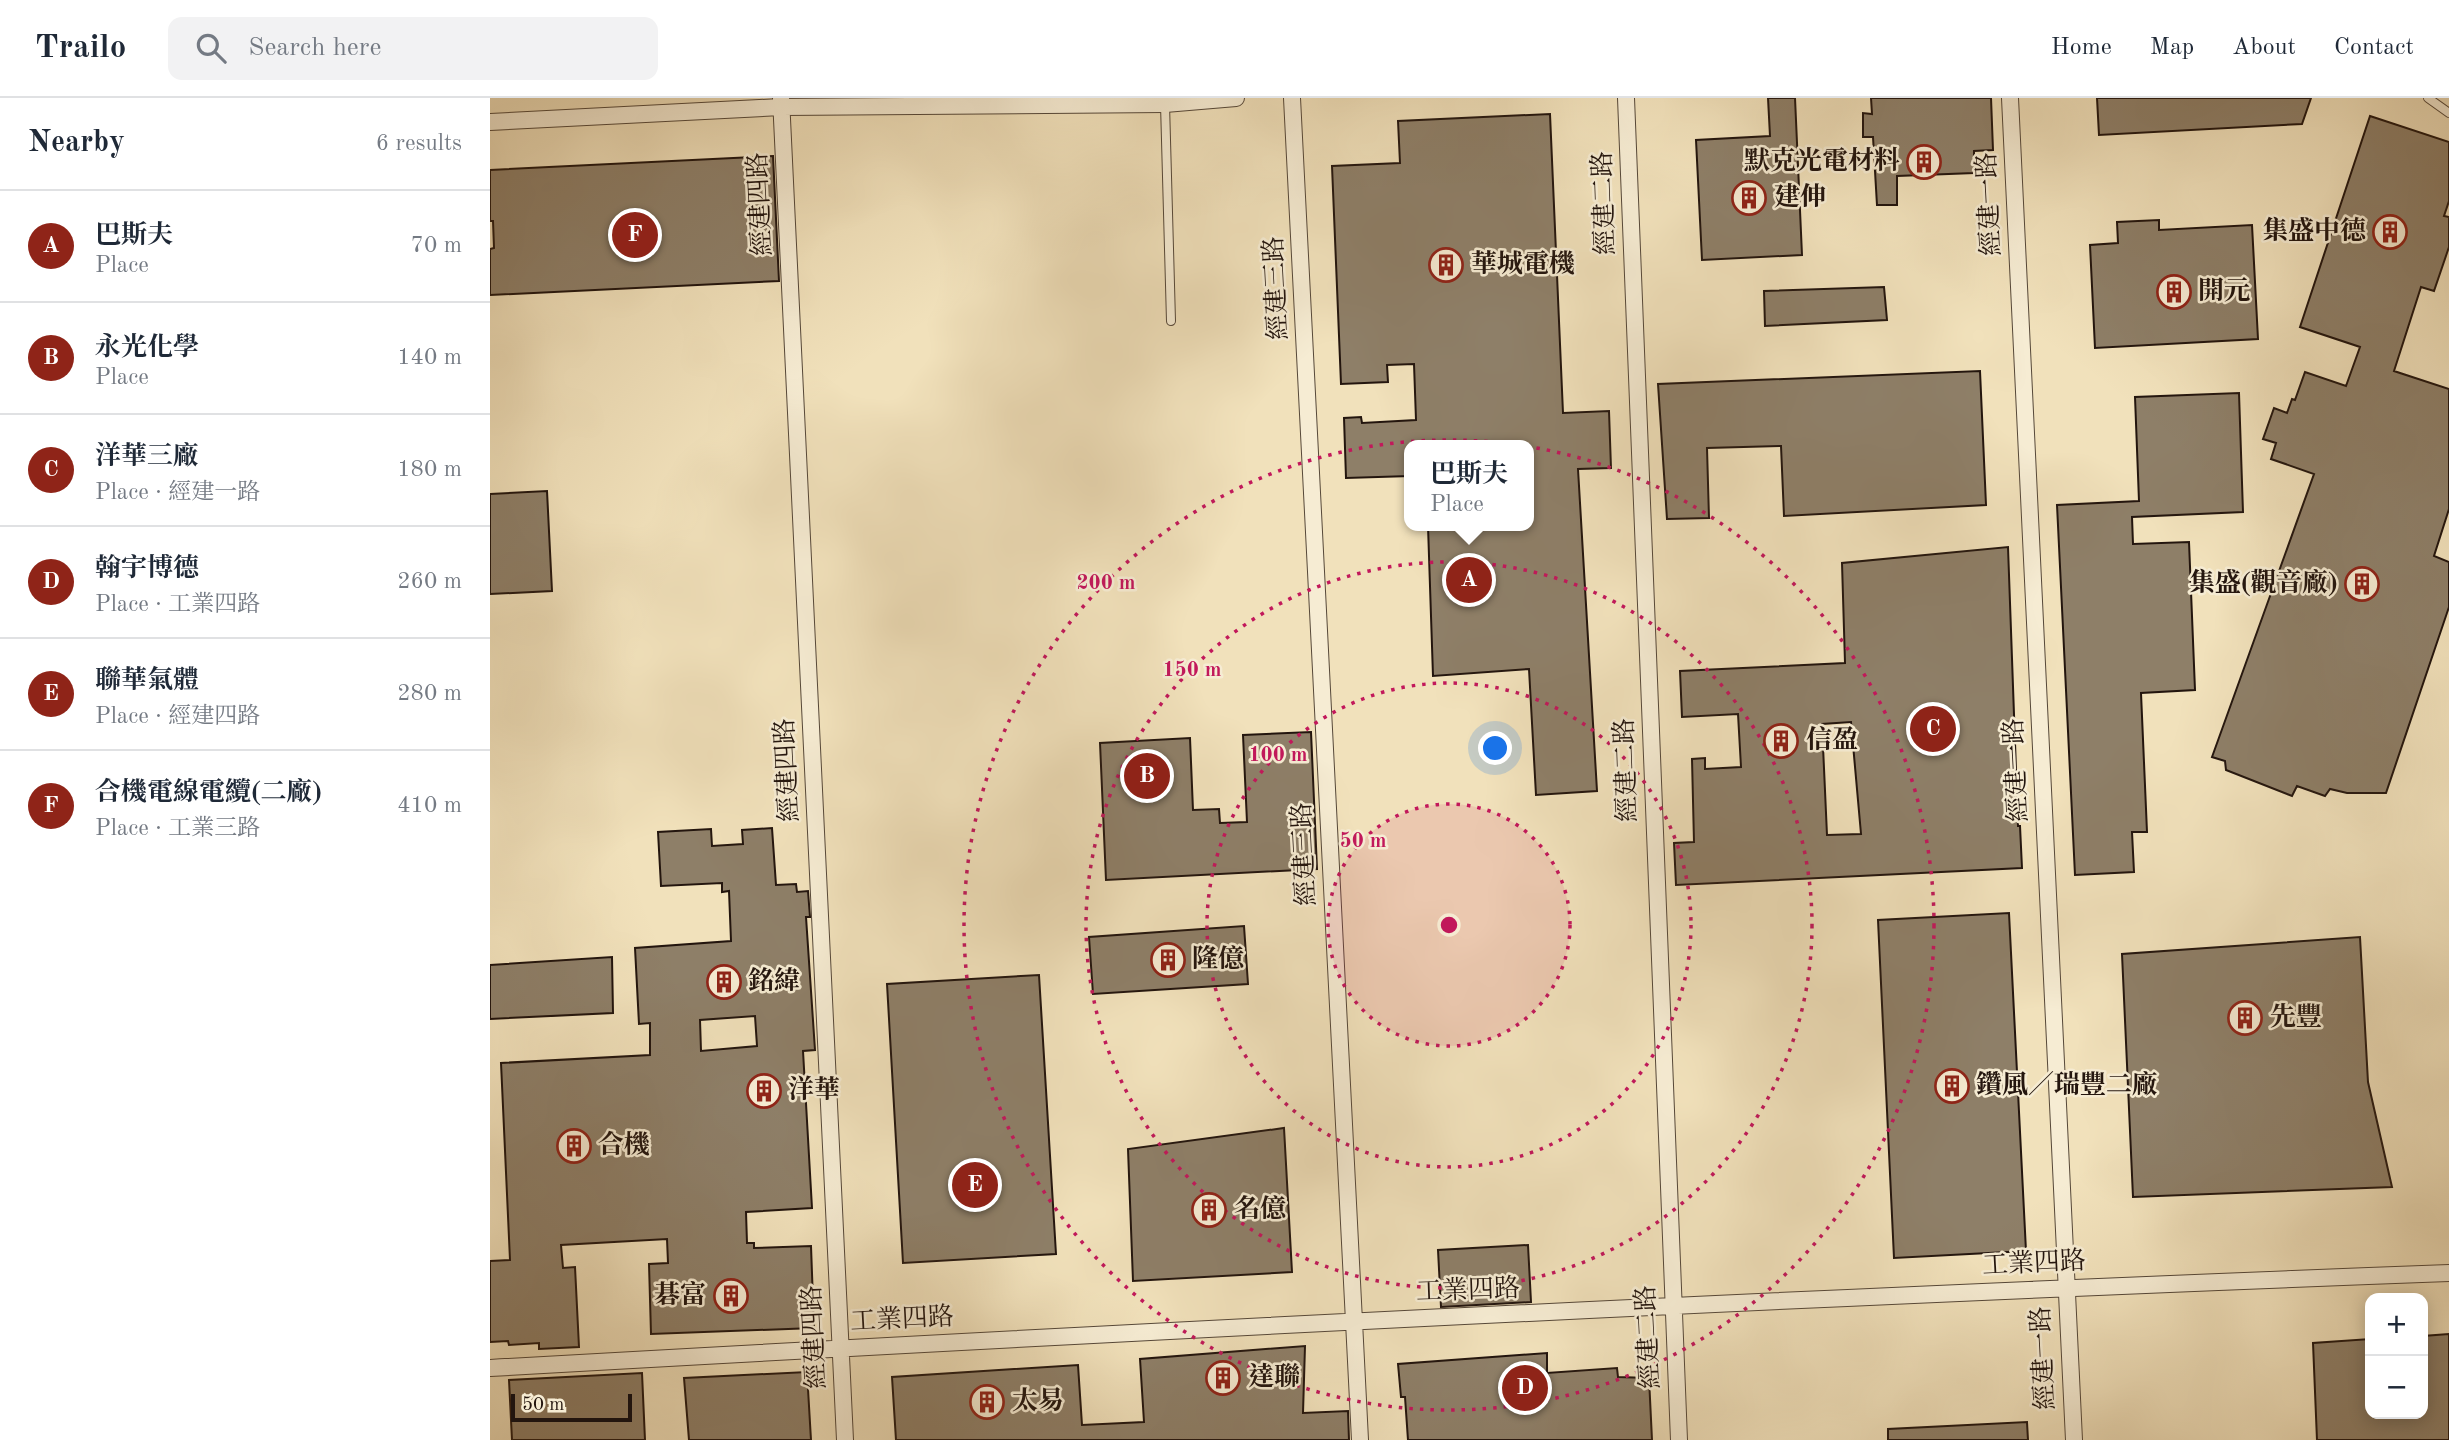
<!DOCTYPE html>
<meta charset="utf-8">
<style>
body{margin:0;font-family:"Old Standard TT","Noto Serif TC",serif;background:#f2f2f3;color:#1f2937}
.controls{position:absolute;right:21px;bottom:21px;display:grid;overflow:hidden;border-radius:14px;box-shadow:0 4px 18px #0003}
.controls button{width:63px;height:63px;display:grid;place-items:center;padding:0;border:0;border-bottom:2px solid #e0e1e3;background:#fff;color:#1f2937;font:35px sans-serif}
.scale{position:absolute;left:21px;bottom:18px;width:121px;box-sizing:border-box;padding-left:7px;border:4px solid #23150e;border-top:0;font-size:19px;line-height:24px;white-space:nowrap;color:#23150e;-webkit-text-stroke:5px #f6ecd3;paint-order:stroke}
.you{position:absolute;left:1006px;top:651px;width:24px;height:24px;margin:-18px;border:5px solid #fff;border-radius:50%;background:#1a73e8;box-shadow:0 0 0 10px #1a73e833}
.badge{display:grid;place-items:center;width:46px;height:46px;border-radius:50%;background:#8f2418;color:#fff;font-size:23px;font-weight:700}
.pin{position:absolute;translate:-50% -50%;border:4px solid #fff;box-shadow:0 2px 7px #0006}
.popup{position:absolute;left:914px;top:342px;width:130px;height:91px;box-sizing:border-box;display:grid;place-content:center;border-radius:14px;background:#fff;filter:drop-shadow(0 2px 5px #0005);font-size:23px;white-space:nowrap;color:#747a83}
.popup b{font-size:26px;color:#1f2937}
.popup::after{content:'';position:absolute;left:50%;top:100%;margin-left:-14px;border:14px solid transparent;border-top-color:#fff}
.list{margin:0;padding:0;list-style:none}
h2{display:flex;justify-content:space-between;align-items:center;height:91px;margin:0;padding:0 28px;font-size:30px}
h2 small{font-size:23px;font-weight:400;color:#747a83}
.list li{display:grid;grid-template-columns:46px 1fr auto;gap:21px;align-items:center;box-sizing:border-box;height:112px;padding:0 28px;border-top:2px solid #e0e1e3}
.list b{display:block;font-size:26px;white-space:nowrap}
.list p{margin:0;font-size:23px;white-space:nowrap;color:#747a83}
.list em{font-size:23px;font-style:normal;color:#747a83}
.icon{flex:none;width:38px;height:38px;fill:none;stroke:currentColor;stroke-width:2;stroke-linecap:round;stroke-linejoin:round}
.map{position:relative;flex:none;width:1959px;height:1342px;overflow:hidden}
header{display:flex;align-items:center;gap:42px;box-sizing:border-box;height:98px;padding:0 35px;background:#fff;border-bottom:2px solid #e0e1e3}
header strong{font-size:33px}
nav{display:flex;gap:38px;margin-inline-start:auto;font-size:24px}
.search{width:490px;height:63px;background:#f2f2f3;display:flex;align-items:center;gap:18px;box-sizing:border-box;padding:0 24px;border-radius:14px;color:#747a83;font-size:26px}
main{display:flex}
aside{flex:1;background:#fff}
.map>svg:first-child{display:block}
.building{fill:#8e7f68;stroke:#23150e;stroke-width:2;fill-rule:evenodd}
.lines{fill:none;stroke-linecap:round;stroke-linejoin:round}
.lane-casing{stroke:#564839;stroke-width:10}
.street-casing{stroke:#564839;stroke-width:18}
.lane{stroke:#f6ecd3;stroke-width:8}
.street{stroke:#f6ecd3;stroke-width:16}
.ring{fill:none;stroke:#c2185b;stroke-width:3.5;stroke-dasharray:3.5 7}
.labels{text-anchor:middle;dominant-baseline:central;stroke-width:5;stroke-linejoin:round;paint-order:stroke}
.poi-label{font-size:26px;font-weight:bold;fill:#23150e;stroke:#f6ecd3;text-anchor:start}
.street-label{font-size:26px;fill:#23150e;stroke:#f6ecd3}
.centre{fill:#c2185b;stroke:#f6ecd3;stroke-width:3.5}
.ring-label{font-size:21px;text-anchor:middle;font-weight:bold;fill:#c2185b;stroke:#f6ecd3;stroke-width:5;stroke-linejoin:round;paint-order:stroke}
</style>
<header>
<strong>Trailo</strong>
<div class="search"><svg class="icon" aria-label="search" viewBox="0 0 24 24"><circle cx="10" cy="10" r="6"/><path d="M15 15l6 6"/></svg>Search here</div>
<nav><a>Home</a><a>Map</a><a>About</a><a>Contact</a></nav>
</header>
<main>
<aside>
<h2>Nearby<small>6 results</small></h2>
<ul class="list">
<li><span class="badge">A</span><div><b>巴斯夫</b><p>Place</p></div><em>70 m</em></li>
<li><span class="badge">B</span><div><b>永光化學</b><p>Place</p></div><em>140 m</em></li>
<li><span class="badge">C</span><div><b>洋華三廠</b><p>Place · 經建一路</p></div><em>180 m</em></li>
<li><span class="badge">D</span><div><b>翰宇博德</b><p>Place · 工業四路</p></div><em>260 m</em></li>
<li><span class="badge">E</span><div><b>聯華氣體</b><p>Place · 經建四路</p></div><em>280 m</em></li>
<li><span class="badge">F</span><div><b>合機電線電纜(二廠)</b><p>Place · 工業三路</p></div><em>410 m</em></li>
</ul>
</aside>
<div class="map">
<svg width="1959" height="1342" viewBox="0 0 1959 1342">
<rect width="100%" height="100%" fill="#f1e1bb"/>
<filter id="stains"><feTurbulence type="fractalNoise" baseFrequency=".00286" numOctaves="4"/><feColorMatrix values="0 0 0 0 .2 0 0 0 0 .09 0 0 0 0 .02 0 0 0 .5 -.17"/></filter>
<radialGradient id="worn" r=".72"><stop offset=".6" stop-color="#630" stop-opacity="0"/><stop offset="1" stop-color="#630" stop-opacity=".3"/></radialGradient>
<!-- building -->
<path class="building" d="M1278,0H1305L1312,157L1212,162L1206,42L1280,38Z
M1381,0H1501L1503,52L1484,53V75L1407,78V107H1387L1383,39H1373V15L1382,16Z
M1607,0H1821L1812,26L1609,37Z
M1060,16L1073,315L1119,313L1121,370L1088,371L1107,693L1046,697L1039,571L943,578L938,428H1039V347H920V378L856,380L854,320L871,319L872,325L926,322L924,266L897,267L898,284L851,286L842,68L910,65L908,23Z
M1880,18L1959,44V103L1954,118L1959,119V149L1944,193L1931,189L1904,273L1959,291V411L1944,458L1959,464V509L1896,695H1857L1840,691L1835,698L1807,688L1802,698L1736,672L1735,663L1722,659L1824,376L1781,361L1786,345L1773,341L1784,310L1797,315L1802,301L1805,302L1815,274L1856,288L1870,249L1810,229Z
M283,58L289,183L0,197V151L4,150L3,123H0V72Z
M1669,122V132L1762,127L1768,241L1605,250L1600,147L1628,145L1627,124Z
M1394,189L1397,222L1275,228L1274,193Z
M1490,273L1496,407L1294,418L1291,348L1217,350L1219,420L1177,421L1168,286Z
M1749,295L1753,414L1642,419L1643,446L1699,444L1705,592L1651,595L1657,734H1642L1644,774L1585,777L1567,407L1649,403L1645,299Z
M57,393L62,493L0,496V396Z
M1518,449L1528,728H1530L1532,770L1186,787L1184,745L1204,744L1202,661L1215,660V671L1251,669L1248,616L1192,619L1190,573L1355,565L1352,465ZM1361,624L1371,736L1337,737L1332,626Z
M821,634L827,771L616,782L610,645L700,640L703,712L729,711L730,725L757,724L753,637Z
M282,730L286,787L306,786L307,794L318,793L320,819H316L325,952L313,953L322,1110L256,1114L257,1145H264V1150L321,1148L324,1230L161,1236L159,1166L178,1165L177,1141L71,1147L73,1170L85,1169L89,1249L49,1251V1245L19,1247L18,1243L0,1244V1163L20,1162L11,965L160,957V925L149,926L145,850L241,843L239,793L232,794V785L171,788L168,734L221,731L222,748L253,746L252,732ZM265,918L267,948L211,953L210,922Z
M1519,815L1536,1153L1404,1160L1388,822Z
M754,828L758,886L603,896L599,839Z
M1870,839L1878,984L1902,1089L1643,1099L1632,856Z
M122,859L123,915L0,921V867Z
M549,877L566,1156L413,1165L397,886Z
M794,1030L802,1174L643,1183L638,1051Z
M1038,1147L1041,1204L951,1209L948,1152Z
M1959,1236V1342H1827L1823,1245L1880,1241V1316H1933V1238Z
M815,1248L813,1315L858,1313L859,1342H406L402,1279L588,1267L592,1327L654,1324L650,1261Z
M1057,1255V1275L1127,1270L1128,1279L1159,1280L1162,1342H918L915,1299H911L908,1266Z
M317,1274L321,1342H199L194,1280Z
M152,1275L155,1342H22L19,1282Z
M1537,1324L1538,1342H1398V1331Z"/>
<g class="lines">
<!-- lane casing -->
<g class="lane-casing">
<path id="lane" d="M1938,0L1959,15
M675,6L681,223"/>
</g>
<!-- street casing -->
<g class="street-casing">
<path id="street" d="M291,0L355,1342
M802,0L870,1342
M1136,0L1189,1342
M1520,0L1584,1342
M0,24L291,9L675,6L746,0
M0,1270C653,1233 1306,1199 1959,1175"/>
</g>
<!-- lane -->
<use href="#lane" class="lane"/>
<!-- street -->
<use href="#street" class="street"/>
</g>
<!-- distance rings -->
<circle cx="959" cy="827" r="121" fill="#c2185b" fill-opacity=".12"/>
<g class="ring">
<circle cx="959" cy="827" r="121"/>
<circle cx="959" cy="827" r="242"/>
<circle cx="959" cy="827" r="363"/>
<circle cx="959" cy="827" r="485"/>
</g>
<!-- icons -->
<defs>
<g id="building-ring" transform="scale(1.75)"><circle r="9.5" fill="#f6ecd3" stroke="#8f2418" stroke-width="1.5"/><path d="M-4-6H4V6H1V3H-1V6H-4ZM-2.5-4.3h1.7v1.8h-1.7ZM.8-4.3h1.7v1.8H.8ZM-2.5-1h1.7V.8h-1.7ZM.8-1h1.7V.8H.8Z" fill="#8f2418"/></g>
</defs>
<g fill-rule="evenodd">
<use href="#building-ring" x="1434" y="64"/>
<use href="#building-ring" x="1259" y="100"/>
<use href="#building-ring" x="1900" y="134"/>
<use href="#building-ring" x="956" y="167"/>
<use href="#building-ring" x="1684" y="194"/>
<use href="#building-ring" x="1872" y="486"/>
<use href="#building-ring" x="1291" y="643"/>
<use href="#building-ring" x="678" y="862"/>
<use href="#building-ring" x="234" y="884"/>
<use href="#building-ring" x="1755" y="920"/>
<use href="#building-ring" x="1462" y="988"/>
<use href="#building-ring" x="274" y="993"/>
<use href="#building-ring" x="84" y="1048"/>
<use href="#building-ring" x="719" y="1112"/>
<use href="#building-ring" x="241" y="1198"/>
<use href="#building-ring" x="733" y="1280"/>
<use href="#building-ring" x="497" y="1304"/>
</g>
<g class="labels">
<!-- poi labels -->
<g class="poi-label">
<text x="1410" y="64" text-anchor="end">默克光電材料</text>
<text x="1284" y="100">建伸</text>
<text x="1876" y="134" text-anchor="end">集盛中德</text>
<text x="981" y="167">華城電機</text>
<text x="1708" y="194">開元</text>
<text x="1848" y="486" text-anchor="end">集盛(觀音廠)</text>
<text x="1316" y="643">信盈</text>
<text x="702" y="862">隆億</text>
<text x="258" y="884">銘緯</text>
<text x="1780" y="920">先豐</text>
<text x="1486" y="988">鑽風／瑞豐二廠</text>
<text x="298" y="993">洋華</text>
<text x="108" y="1048">合機</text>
<text x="744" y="1112">名億</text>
<text x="216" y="1198" text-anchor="end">碁富</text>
<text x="758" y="1280">達聯</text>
<text x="522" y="1304">太易</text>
</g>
<!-- street labels -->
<g class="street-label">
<text transform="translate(1115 105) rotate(-92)">經建二路</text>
<text transform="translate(271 106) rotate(-93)">經建四路</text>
<text transform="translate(1500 106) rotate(-93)">經建一路</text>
<text transform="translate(787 190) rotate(-93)">經建三路</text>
<text transform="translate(298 672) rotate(-93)">經建四路</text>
<text transform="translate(1137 672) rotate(-92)">經建二路</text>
<text transform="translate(1527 672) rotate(-93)">經建一路</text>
<text transform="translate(815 756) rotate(-93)">經建三路</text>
<text transform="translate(1544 1166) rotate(-3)">工業四路</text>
<text transform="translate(978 1193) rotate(-2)">工業四路</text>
<text transform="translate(412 1222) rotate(-3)">工業四路</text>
<text transform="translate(325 1239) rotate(-93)">經建四路</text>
<text transform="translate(1159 1239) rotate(-93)">經建二路</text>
<text transform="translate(1554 1260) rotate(-93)">經建一路</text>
</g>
</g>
<circle cx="959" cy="827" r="10" class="centre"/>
<g class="ring-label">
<text x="616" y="491">200 m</text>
<text x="702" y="578">150 m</text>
<text x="788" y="663">100 m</text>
<text x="873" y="749">50 m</text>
</g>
<rect width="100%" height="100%" filter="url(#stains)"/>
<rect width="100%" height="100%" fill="url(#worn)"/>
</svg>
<div class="controls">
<button>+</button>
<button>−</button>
</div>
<div class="scale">50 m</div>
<div class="you"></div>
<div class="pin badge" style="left:979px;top:482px">A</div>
<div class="popup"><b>巴斯夫</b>Place</div>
<div class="pin badge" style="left:657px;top:678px">B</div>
<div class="pin badge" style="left:1443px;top:631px">C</div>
<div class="pin badge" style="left:1035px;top:1290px">D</div>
<div class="pin badge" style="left:485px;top:1087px">E</div>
<div class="pin badge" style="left:145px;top:137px">F</div>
</div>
</main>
